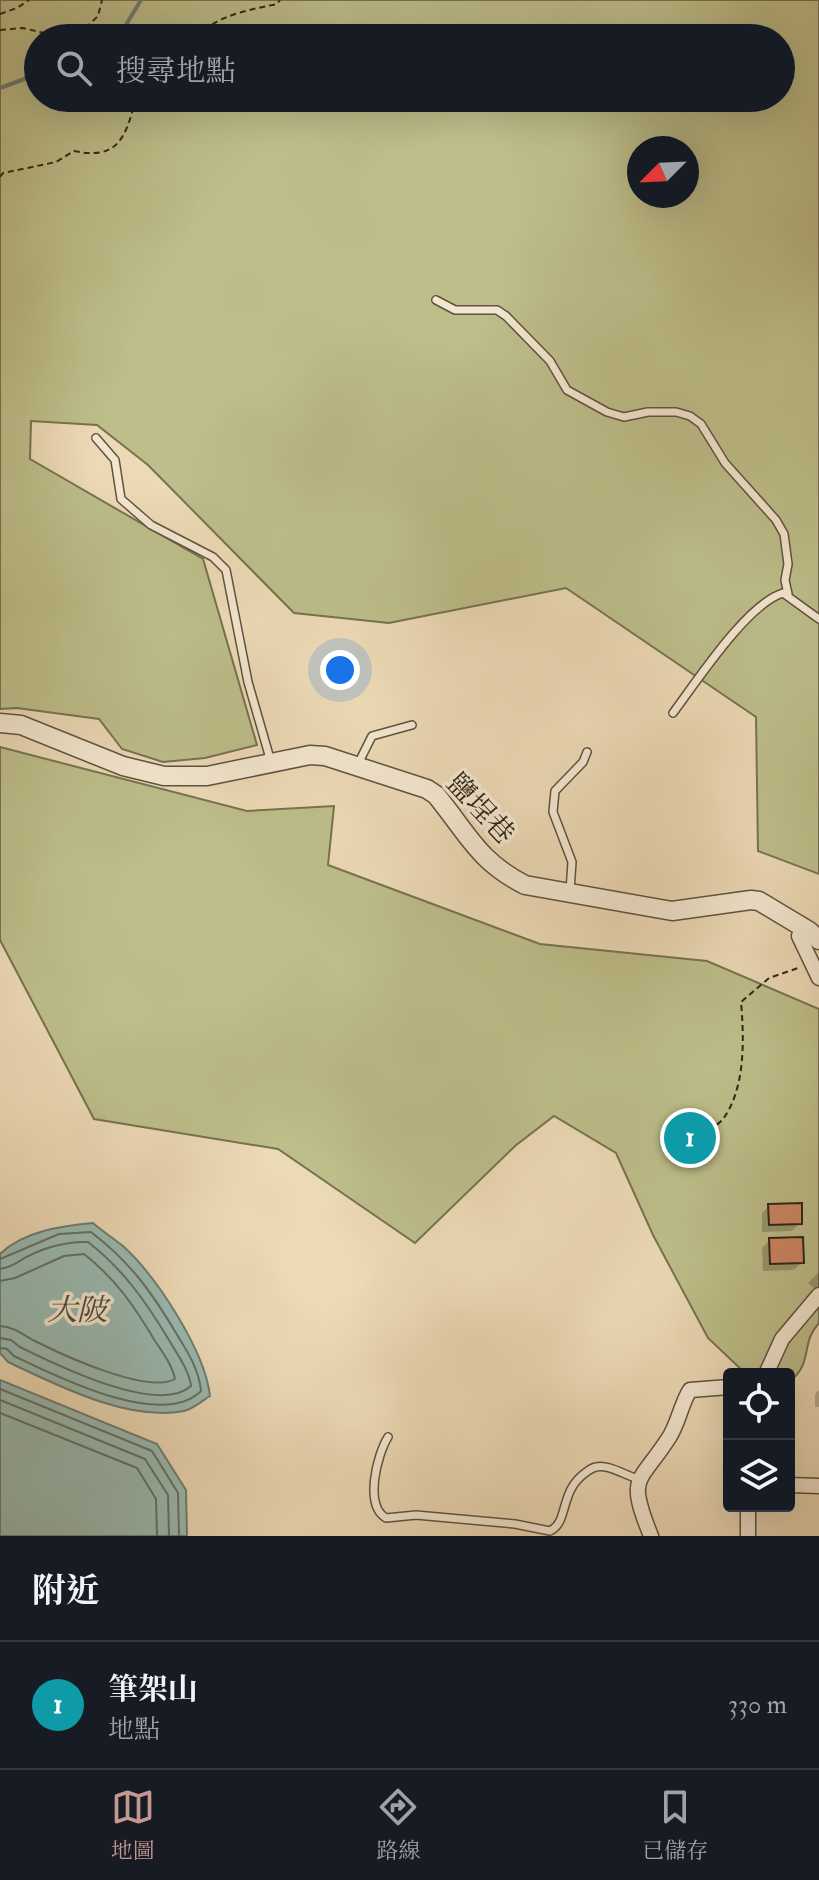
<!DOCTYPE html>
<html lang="zh-TW">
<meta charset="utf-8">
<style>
body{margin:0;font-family:"IM FELL Double Pica","Noto Serif TC",serif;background:#20242c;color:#f1f3f6}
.controls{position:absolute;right:24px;bottom:24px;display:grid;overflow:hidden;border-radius:8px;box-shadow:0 8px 32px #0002}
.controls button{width:72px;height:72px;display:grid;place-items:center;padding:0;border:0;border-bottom:2px solid #363941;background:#171b24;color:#f1f3f6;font:40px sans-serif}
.compass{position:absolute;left:627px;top:136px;width:72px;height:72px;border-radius:50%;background:#171b24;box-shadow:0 8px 32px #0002;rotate:246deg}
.you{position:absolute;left:340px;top:670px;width:28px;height:28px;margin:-20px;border:6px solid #fff;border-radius:50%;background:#1a73e8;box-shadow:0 0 0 12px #1a73e833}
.badge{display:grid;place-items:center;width:52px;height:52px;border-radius:50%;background:#c59692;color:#fff;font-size:26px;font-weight:700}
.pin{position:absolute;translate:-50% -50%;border:4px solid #fff;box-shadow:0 2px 8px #0006}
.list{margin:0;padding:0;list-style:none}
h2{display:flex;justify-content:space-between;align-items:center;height:104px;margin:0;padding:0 32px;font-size:34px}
h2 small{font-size:26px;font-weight:400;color:#9ea1a6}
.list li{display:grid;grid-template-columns:52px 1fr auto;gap:24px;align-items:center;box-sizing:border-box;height:128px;padding:0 32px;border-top:2px solid #363941}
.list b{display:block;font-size:30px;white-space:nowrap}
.list p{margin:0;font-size:26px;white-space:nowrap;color:#9ea1a6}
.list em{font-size:26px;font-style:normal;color:#9ea1a6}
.icon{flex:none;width:44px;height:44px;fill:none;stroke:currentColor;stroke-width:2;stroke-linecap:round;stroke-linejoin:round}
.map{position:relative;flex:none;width:819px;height:1536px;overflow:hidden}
.search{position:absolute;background:#171b24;box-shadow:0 8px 32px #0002;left:24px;right:24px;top:24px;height:88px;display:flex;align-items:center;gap:20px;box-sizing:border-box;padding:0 28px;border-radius:44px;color:#9ea1a6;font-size:30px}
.sheet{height:232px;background:#171b24}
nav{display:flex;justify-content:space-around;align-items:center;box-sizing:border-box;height:112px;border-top:2px solid #363941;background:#171b24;font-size:22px;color:#9ea1a6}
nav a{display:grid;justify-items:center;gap:4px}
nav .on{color:#c59692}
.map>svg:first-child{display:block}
.green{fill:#bdbe8a;stroke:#767252;stroke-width:2;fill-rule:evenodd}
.water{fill:#99bab1;stroke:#6f7e74;stroke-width:2}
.shadow{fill:#0003}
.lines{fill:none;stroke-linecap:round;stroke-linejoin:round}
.shore{stroke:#647065;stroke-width:2}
.stream{stroke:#6f7e74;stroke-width:4}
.building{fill:#cd8865;stroke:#302519;stroke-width:2}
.service-casing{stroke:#5f5240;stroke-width:10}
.minor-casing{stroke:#5f5240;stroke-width:17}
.tertiary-casing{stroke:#5f5240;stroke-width:21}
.path{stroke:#302519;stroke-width:2;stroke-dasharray:6 4;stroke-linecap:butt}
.service{stroke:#f3e6cf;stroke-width:7}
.minor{stroke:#f3e6cf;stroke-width:14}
.tertiary{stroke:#f3e6cf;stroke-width:18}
.labels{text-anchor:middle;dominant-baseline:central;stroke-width:7;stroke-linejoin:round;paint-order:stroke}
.street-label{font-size:28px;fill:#302519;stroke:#f3e6cf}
.water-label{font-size:30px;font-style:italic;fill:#4a4a3f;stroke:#f3e6cf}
</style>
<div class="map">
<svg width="819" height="1536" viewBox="0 0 819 1536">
<rect width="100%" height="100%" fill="#ecd9b5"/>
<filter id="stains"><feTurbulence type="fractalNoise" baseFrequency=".0025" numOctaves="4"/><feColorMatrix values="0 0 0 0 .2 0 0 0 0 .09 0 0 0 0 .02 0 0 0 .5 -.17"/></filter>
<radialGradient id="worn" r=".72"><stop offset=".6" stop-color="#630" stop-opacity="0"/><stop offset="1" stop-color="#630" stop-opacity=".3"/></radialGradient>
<!-- green -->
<path class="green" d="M0,0H819V874L758,851L756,717L566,588L389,623L294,613L148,465L97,425L31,421L30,459L203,559L257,745L205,758L163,762L122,749L99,719L17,708L0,709ZM38,38H781V98H38ZM639,148H687V196H639Z
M0,747L247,811L334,806L328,865L540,944L707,961L819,1009V1323C800,1343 814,1363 789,1382V1374H746L708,1338L653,1235L616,1153L554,1116L515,1146L415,1243L278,1149L94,1119L0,940Z"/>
<!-- water -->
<path class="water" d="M93,1223C102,1231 113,1238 123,1246C157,1277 205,1351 210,1396C202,1401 193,1409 184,1411C128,1422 57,1385 8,1362L0,1353V1254C24,1231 61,1226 93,1223Z
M0,1380L157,1444L186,1490L187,1536H0Z"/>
<!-- shadow -->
<path class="shadow" d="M769,1206L800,1223L792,1231L762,1232V1213Z
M770,1240L802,1262L794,1270L763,1271L762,1248Z
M819,1272V1286L816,1290L808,1283Z
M819,1390V1407H815V1394Z"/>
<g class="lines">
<!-- shore -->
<path class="shore" d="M0,1259L59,1234L91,1232C130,1262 151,1291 176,1333C187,1351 199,1369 201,1391C162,1430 56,1376 14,1356L7,1349L0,1348
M0,1269C9,1268 11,1266 18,1262C38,1249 65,1241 88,1242C124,1270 146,1302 169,1340C177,1354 189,1370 191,1386C158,1416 55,1364 20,1347L11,1340L0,1338
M0,1281L15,1278L64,1256L84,1254C115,1278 135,1307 155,1341C163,1353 172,1365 175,1379C148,1394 67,1357 39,1343C25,1337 16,1327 0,1326
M0,1389L152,1451L178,1493L179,1536
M0,1400L145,1459L168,1495L169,1536
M0,1413L137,1468L156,1499L157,1536"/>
<!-- stream -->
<path class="stream" d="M118,38L141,0
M0,88L38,74"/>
</g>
<!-- building -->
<path class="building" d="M802,1203V1224L769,1225L768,1204Z
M803,1237L804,1263L770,1264L769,1238Z"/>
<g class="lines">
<!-- service casing -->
<g class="service-casing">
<path id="service" d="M436,300L455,310H497L506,316L550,361L567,390L607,412L624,417L648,412H676L690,416L701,424L725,463L776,520L784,534L788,564L785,580L788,594
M96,438L115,460L121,499L151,525L213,557L226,570L248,682L271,762
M673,713C697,681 747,604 783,593L819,619
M357,766L372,736L412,725
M570,891L572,862L553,812L555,791L583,762L587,752
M388,1437C377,1455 364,1505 386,1518L416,1515L515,1524L550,1531C569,1522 559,1492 585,1473C588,1471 591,1468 596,1467C609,1464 626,1476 639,1479"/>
</g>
<!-- minor casing -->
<g class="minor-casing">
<path id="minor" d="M809,931L801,932L799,936L819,978
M766,1374L782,1339L819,1295
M789,1485L819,1486
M748,1506V1536
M651,1536C626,1474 639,1485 670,1436C679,1421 681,1404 690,1390L729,1387"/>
</g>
<!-- tertiary casing -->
<g class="tertiary-casing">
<path id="tertiary" d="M0,723L21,725L123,766L164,776H207L310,755L325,756L427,789L436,795C468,834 478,861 525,885L672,911L751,900L759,901L809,931L819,940"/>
</g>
<!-- path -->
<path class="path" d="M0,14L17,8L29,0
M0,30L23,28L65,38L77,36L98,16L102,0
M198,38C211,16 253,9 277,4L280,0
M0,177L3,173L56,162L74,151C120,161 126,135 136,98
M690,1138C700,1133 717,1127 723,1119C746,1088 744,1037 741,1002L769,978L801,967"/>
<!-- service -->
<use href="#service" class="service"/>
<!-- minor -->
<use href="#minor" class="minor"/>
<!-- tertiary -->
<use href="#tertiary" class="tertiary"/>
</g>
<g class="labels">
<!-- street labels -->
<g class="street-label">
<text transform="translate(480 809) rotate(47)">鹽埕巷</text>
</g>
<!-- water labels -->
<g class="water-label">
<text x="77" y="1310">大陂</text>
</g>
</g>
<rect width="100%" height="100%" filter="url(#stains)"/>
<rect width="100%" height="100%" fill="url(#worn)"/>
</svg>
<div class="controls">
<button><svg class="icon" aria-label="locate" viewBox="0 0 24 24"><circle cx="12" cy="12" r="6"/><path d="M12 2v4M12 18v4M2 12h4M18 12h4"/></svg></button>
<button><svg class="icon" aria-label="layers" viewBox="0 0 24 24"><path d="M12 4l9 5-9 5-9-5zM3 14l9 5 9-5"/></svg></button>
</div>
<svg class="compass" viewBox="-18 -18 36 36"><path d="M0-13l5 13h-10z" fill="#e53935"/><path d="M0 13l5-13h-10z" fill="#9ea1a6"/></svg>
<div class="you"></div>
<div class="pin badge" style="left:690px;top:1138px;background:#0f9aa8">1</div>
<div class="search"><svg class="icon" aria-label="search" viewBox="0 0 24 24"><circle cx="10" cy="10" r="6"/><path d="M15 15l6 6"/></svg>搜尋地點</div>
</div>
<section class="sheet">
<h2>附近<small></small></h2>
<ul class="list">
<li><span class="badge" style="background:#0f9aa8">1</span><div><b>筆架山</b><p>地點</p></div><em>330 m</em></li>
</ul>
</section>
<nav>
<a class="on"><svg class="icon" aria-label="map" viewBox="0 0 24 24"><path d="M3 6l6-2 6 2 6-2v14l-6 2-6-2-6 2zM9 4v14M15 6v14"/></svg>地圖</a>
<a><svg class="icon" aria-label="directions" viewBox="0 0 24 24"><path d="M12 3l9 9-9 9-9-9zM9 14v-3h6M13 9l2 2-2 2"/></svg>路線</a>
<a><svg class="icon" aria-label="saved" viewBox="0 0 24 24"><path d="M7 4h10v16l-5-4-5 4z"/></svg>已儲存</a>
</nav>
